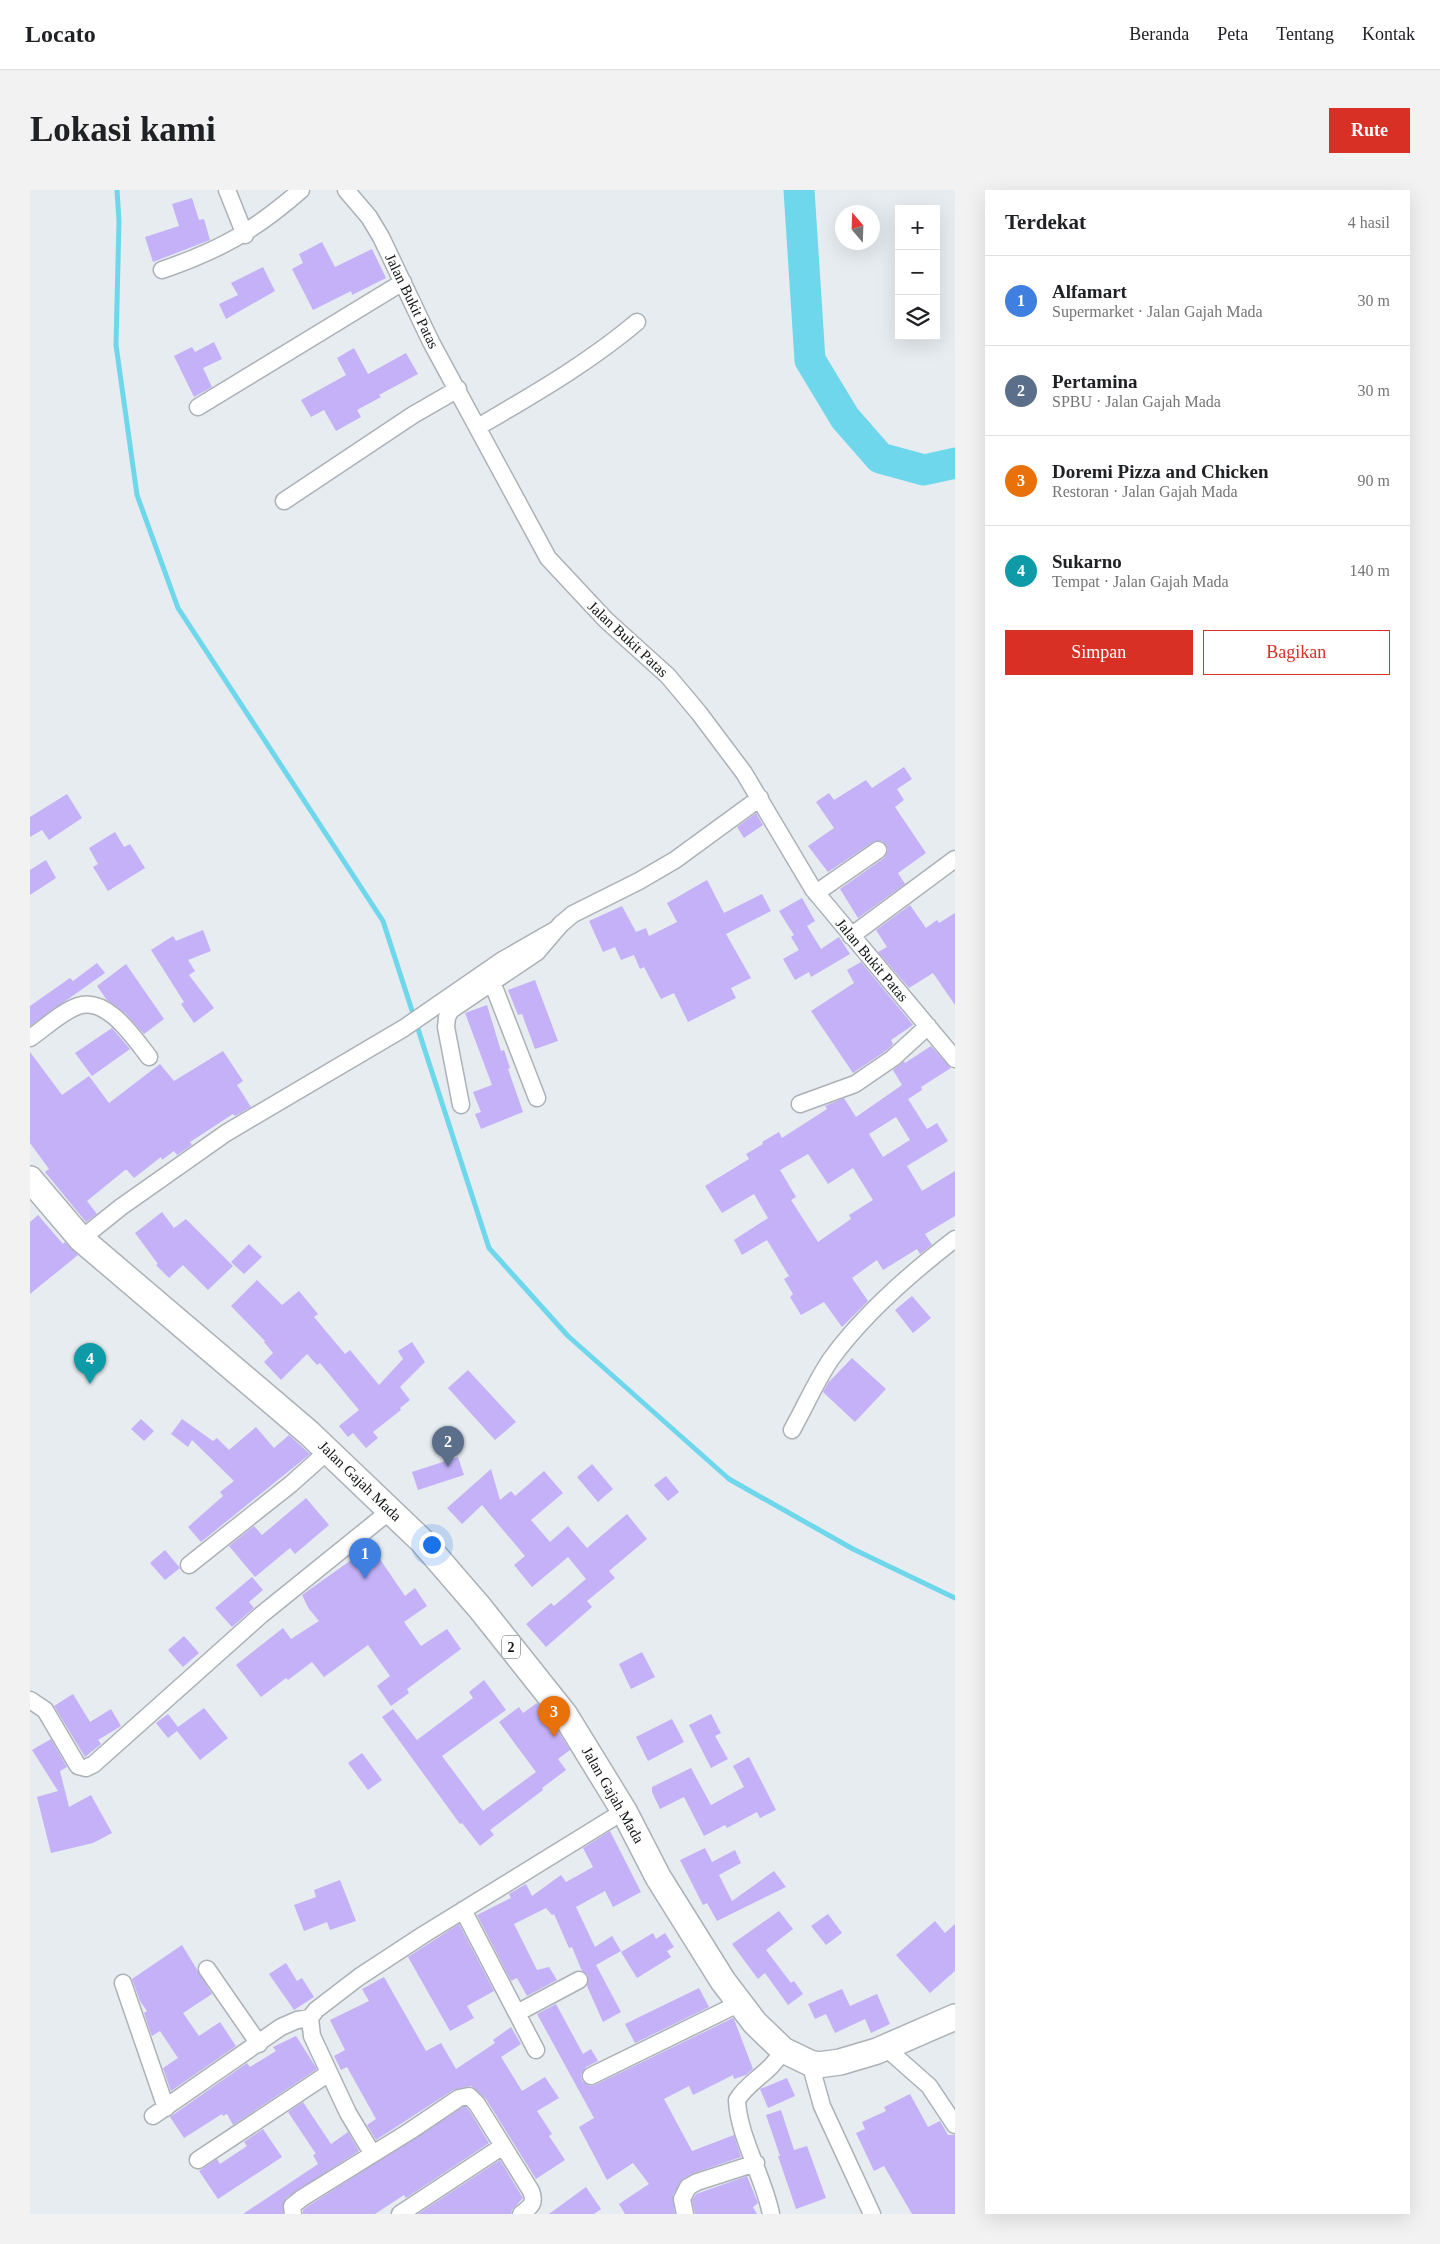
<!DOCTYPE html>
<html lang="id">
<meta charset="utf-8">
<style>
body{margin:0;font-family:"Times New Roman",serif;background:#f2f2f2;color:#202124}
.controls{position:absolute;right:15px;top:15px;display:grid;overflow:hidden;border-radius:0px;box-shadow:0 5px 20px #0002}
.controls button{width:45px;height:45px;display:grid;place-items:center;padding:0;border:0;border-bottom:1px solid #e0e0e0;background:#fff;color:#202124;font:25px sans-serif}
.compass{position:absolute;left:805px;top:15px;width:45px;height:45px;border-radius:50%;background:#fff;box-shadow:0 5px 20px #0002;rotate:341deg}
.you{position:absolute;left:401px;top:1354px;width:18px;height:18px;margin:-12px;border:4px solid #fff;border-radius:50%;background:#1a73e8;box-shadow:0 0 0 8px #1a73e833}
.badge{display:grid;place-items:center;width:32px;height:32px;border-radius:50%;background:#d93025;color:#fff;font-size:16px;font-weight:700}
.pin{position:absolute;translate:-50% -41px;filter:drop-shadow(0 1px 2px #0008)}
.pin::after{content:'';position:absolute;top:26px;width:18px;height:15px;background:inherit;clip-path:polygon(0 0,100% 0,50% 100%)}
.list{margin:0;padding:0;list-style:none}
h2{display:flex;justify-content:space-between;align-items:center;height:65px;margin:0;padding:0 20px;font-size:21px}
h2 small{font-size:16px;font-weight:400;color:#757577}
.list li{display:grid;grid-template-columns:32px 1fr auto;gap:15px;align-items:center;box-sizing:border-box;height:90px;padding:0 20px;border-top:1px solid #e0e0e0}
.list b{display:block;font-size:19px;white-space:nowrap}
.list p{margin:0;font-size:16px;white-space:nowrap;color:#757577}
.list em{font-size:16px;font-style:normal;color:#757577}
.actions{display:flex;gap:10px;padding:15px 20px}
.actions a{flex:1;padding:11px 0;border:1px solid #d93025;border-radius:0px;text-align:center;font-size:18px;color:#d93025}
.actions .main{background:#d93025;color:#fff}
.icon{flex:none;width:28px;height:28px;fill:none;stroke:currentColor;stroke-width:2;stroke-linecap:round;stroke-linejoin:round}
.map{position:relative;flex:none;width:925px;height:2024px;overflow:hidden;border-radius:0px}
header{display:flex;align-items:center;gap:30px;box-sizing:border-box;height:70px;padding:0 25px;background:#fff;border-bottom:1px solid #e0e0e0}
header strong{font-size:24px}
nav{display:flex;gap:28px;margin-inline-start:auto;font-size:18px}
.intro{display:flex;align-items:center;justify-content:space-between;box-sizing:border-box;height:120px;padding:0 30px}
h1{margin:0;font-size:35px}
.button{padding:12px 22px;border-radius:0px;background:#d93025;color:#fff;font-size:18px;font-weight:700}
main{display:flex;gap:30px;padding:0 30px}
aside{flex:1;background:#fff;border-radius:0px;box-shadow:0 5px 20px #0002}
.map>svg:first-child{display:block}
.lines{fill:none;stroke-linecap:round;stroke-linejoin:round}
.stream{stroke:#6fd7ec;stroke-width:5}
.river{stroke:#6fd7ec;stroke-width:31}
.building{fill:#c4b1f8;fill-rule:evenodd}
.minor-casing{stroke:#abb1b6;stroke-width:19}
.highway-casing{stroke:#abb1b6;stroke-width:28}
.minor{stroke:#fff;stroke-width:16}
.highway{stroke:#fff;stroke-width:25}
.labels{text-anchor:middle;dominant-baseline:central;stroke-width:4.5;stroke-linejoin:round;paint-order:stroke}
.shield{fill:#fff;stroke:#585a5a;stroke-width:1}
.shield-label{font-size:14px;font-weight:bold;fill:#111314}
.street-label{font-size:15px;fill:#111314;stroke:#fff}
</style>
<header>
<strong>Locato</strong>
<nav><a>Beranda</a><a>Peta</a><a>Tentang</a><a>Kontak</a></nav>
</header>
<div class="intro"><h1>Lokasi kami</h1><a class="button">Rute</a></div>
<main>
<div class="map">
<svg width="925" height="2024" viewBox="0 0 925 2024">
<rect width="100%" height="100%" fill="#e6ecf0"/>
<g class="lines">
<!-- stream -->
<path class="stream" d="M87,0L89,31L86,155L107,305L148,418L353,731L459,1058L538,1146L699,1289L823,1359L925,1408"/>
<!-- river -->
<path class="river" d="M769,0L780,170L815,228L850,268L894,280L925,273"/>
</g>
<!-- building -->
<path class="building" d="M162,8L169,30L174,29L180,50L123,72L115,47L149,36L142,14Z
M292,52L305,77L342,59L356,88L322,105L321,101L283,120L262,79L273,73L269,64Z
M233,77L245,101L196,129L189,114L208,105L201,93Z
M184,152L192,169L173,178L182,197L164,207L144,166L162,157L165,162Z
M324,158L338,184L376,163L388,184L349,205L351,207L327,220L331,227L306,241L294,220L281,227L271,210L316,185L307,168Z
M874,577L882,589L867,599L874,610L865,617L896,663L868,683L875,694L828,728L810,699L854,668L858,660L856,655L852,651L843,652L798,682L778,656L804,638L786,612L799,603L804,610L836,590L842,598Z
M37,604L52,628L19,650L12,640L0,647V627Z
M726,623L733,635L714,648L707,637Z
M85,642L94,657L100,654L115,678L78,701L63,677L68,674L59,658Z
M16,670L26,688L0,705V680Z
M677,690L694,723L732,704L741,721L696,744L721,788L701,798L706,808L658,832L644,803L631,809L614,777L610,779L604,765L591,770L585,757L573,762L559,731L592,716L606,742L616,738L619,746L647,732L637,713Z
M772,708L785,731L777,736L791,759L809,747L820,764L781,787L779,782L765,790L753,769L769,760L761,747L764,745L749,721Z
M880,715L896,738L907,730L909,733L925,723V815L903,783L879,798L848,762L857,757L846,740Z
M173,740L181,761L158,770L165,781L159,785L184,818L164,833L151,814L154,812L121,760L143,746L146,751Z
M831,772L883,835L861,850L863,854L857,860L823,883L781,821L824,793L817,780Z
M67,773L75,783L0,836V816L40,788L43,791Z
M96,774L134,829L114,844L95,823L77,810L67,796Z
M505,790L528,851L505,859L492,824L488,825L478,800Z
M457,815L471,861L474,860L480,878L478,879L493,922L451,939L445,924L451,922L443,902L462,895L435,823Z
M82,838L100,859L62,886L45,863Z
M901,856L921,878L891,897L892,900L878,909L897,939L907,933L918,951L877,976L892,1001L925,981V1026L895,1044L902,1055L890,1064L887,1059L853,1080L847,1070L822,1088L838,1111L812,1137L794,1112L771,1125L760,1107L763,1104L754,1089L759,1086L737,1050L712,1065L704,1050L738,1028L724,1004L692,1023L675,996L719,969L716,964L733,954L732,952L749,942L752,948L797,919L795,916L814,908L826,927L872,895L863,880L874,871L875,873ZM866,927L880,950L853,967L839,944ZM778,964L798,994L823,978L843,1010L819,1025L821,1029L788,1052L761,1010L766,1007L750,980Z
M193,861L213,891L207,895L221,917L205,926L203,924L160,952L162,955L147,965L144,961L132,970L131,967L104,988L97,980H95L57,1011L67,1024L56,1032L15,982L19,979L0,953V862L32,905L59,886L79,913L130,874L144,891Z
M132,1022L144,1038L156,1029L203,1076L178,1100L153,1075L139,1088L126,1075L128,1074L105,1043Z
M8,1025L33,1054L35,1052L48,1065L0,1104V1032Z
M219,1054L232,1067L214,1084L201,1072Z
M227,1090L252,1115L269,1101L288,1124L284,1127L315,1164L320,1160L349,1195L373,1169L368,1161L382,1152L395,1172L370,1197L380,1210L370,1218L371,1220L343,1242L348,1248L336,1258L323,1243L318,1247L309,1236L329,1220L290,1173L287,1175L277,1164L251,1190L234,1172L243,1163L234,1152L235,1151L201,1116Z
M882,1106L901,1128L883,1143L865,1120Z
M822,1168L856,1199L825,1232L793,1202L798,1193Z
M438,1180L486,1232L465,1250L418,1198Z
M111,1229L124,1241L114,1251L101,1239Z
M152,1229L183,1251L187,1248L199,1260L226,1237L244,1258L259,1245L280,1264L171,1352L158,1337L193,1306L190,1302L204,1291L162,1250L158,1257L141,1244Z
M428,1267L434,1285L388,1300L382,1282Z
M562,1274L583,1299L568,1312L547,1287Z
M461,1279L470,1310L481,1301L485,1306L514,1281L533,1303L501,1330L520,1352L538,1336L557,1358L597,1324L617,1349L579,1381L585,1388L557,1411L562,1417L516,1457L496,1434L521,1413L524,1416L556,1389L538,1367L502,1397L484,1375L495,1366L452,1315L432,1334L417,1318Z
M636,1286L649,1302L638,1311L624,1295Z
M276,1308L299,1335L265,1364L260,1358L225,1387L199,1356L224,1336L232,1345Z
M341,1356L375,1406L385,1398L397,1416L374,1432L391,1456L417,1439L431,1459L377,1499L379,1503L361,1516L347,1496L360,1486L338,1455L294,1487L282,1472L258,1490L256,1488L231,1507L206,1475L253,1438L261,1449L289,1431L279,1419L272,1405Z
M135,1360L150,1378L135,1390L120,1373Z
M222,1387L233,1400L219,1412L224,1418L202,1437L185,1418Z
M154,1446L169,1463L153,1477L138,1460Z
M612,1462L625,1487L601,1499L589,1474Z
M454,1490L476,1520L412,1566L453,1621L506,1582L469,1532L489,1517L493,1523L507,1513L523,1533L540,1560L528,1569L536,1580L512,1598L513,1600L460,1640L464,1645L450,1656L432,1633L430,1634L352,1527L363,1519L387,1550L443,1508L439,1502Z
M43,1504L60,1532L81,1519L91,1536L68,1550L71,1554L55,1567L24,1516Z
M174,1518L198,1548L170,1570L147,1541L138,1548L126,1533L138,1524L148,1537Z
M681,1524L691,1543L685,1546L698,1569L681,1578L659,1535Z
M642,1529L654,1552L618,1571L606,1547Z
M21,1549L37,1577L30,1581L39,1617L61,1605L82,1643L63,1653L21,1663L7,1607L28,1601L2,1560Z
M332,1563L352,1590L338,1600L318,1573Z
M719,1567L746,1620L730,1628L727,1622L697,1638L695,1635L674,1646L654,1607L630,1619L622,1602V1597L661,1578L681,1615L714,1597L703,1576Z
M580,1641L611,1702L583,1717L575,1701L546,1717L565,1757L582,1746L591,1761L566,1775L591,1822L573,1832L557,1796L558,1786L552,1781L542,1757L539,1758L524,1724L522,1725L516,1718L484,1734L507,1780L519,1777L527,1790L497,1806L487,1788L481,1791L447,1725L481,1708L479,1704L496,1694L502,1706L531,1685L536,1692L563,1677L553,1658Z
M675,1658L682,1672L705,1660L711,1673L689,1685L702,1711L744,1681L756,1697L687,1731L677,1713L673,1715L650,1670Z
M310,1690L326,1731L300,1740L297,1732L274,1741L264,1715L286,1707L284,1700Z
M749,1721L763,1739L736,1760L761,1793L764,1791L773,1804L758,1815L735,1783L728,1789L702,1754Z
M798,1724L812,1743L796,1755L781,1736Z
M905,1731L915,1743L925,1734V1781L900,1803L866,1765Z
M429,1734L464,1801L437,1816L444,1828L420,1841L378,1767Z
M623,1743L626,1749L635,1743L644,1757L637,1761L641,1767L607,1788L591,1762Z
M152,1755L182,1804L153,1823L169,1846L190,1832L206,1856L141,1901L133,1878L148,1868L130,1841L122,1846L121,1844L114,1823L117,1821L110,1811L102,1789Z
M256,1773L267,1791L272,1788L284,1807L264,1820L239,1784Z
M354,1787L396,1861L411,1853L426,1879L465,1853L463,1850L481,1837L491,1854L471,1867L492,1901L515,1887L529,1908L507,1921L522,1944L519,1946L535,1970L506,1989L456,1909L441,1896L423,1900L346,1950L337,1935L346,1929L317,1877L311,1880L304,1866L315,1860L300,1830L339,1811L332,1799Z
M669,1798L679,1817L605,1853L595,1834Z
M812,1799L820,1816L847,1804L860,1834L841,1843L835,1829L805,1843L796,1824L785,1829L778,1814Z
M526,1814L553,1864L561,1859L568,1871L556,1877L551,1885L552,1891L560,1896L565,1895L703,1828L704,1829L723,1879L716,1885L704,1889L703,1885L663,1905L659,1896L634,1909L662,1961L704,1945L711,1967L664,1983L653,1989L643,2005L645,2024H595L589,2014L619,1994L603,1973L577,1990L549,1937L564,1928L507,1824Z
M266,1846L287,1879L203,1935L197,1924L193,1926L192,1924L154,1948L140,1927L217,1873L220,1877L246,1861L243,1857Z
M757,1888L765,1906L738,1918L730,1899Z
M880,1904L898,1937L910,1931L918,1945H925V2024H882L854,1976L844,1981L826,1943L835,1939L832,1932L856,1921L854,1917Z
M273,1912L301,1954L318,1942L329,1961L256,2008L253,2013V2024H213L288,1974L283,1965L286,1964L258,1922Z
M433,1917H436L439,1920L459,1953L376,2008L374,2005L345,2024H273V2020L278,2016Z
M751,1920L764,1960L777,1956L796,2008L766,2019L748,1966H750L736,1925Z
M233,1939L252,1967L188,2009L169,1981L187,1969L190,1974L217,1956L214,1952Z
M470,1970L493,2008L482,2020L481,2024H388Z
M717,1986L728,2013L723,2017L727,2024H665L662,2010L666,2004Z
M556,1997L571,2019L564,2024H519Z"/>
<g class="lines">
<!-- minor casing -->
<g class="minor-casing">
<path id="minor" d="M197,0L215,45
M316,0L339,27L351,47L401,152L518,368L576,430L638,486L669,523L714,583L783,699L925,869
M132,80C190,60 224,41 271,0
M168,217L373,92
M448,237C504,204 557,174 607,132
M254,311L383,225L428,199
M786,703L848,660
M821,746L925,669
M462,792L507,908
M0,848C15,838 31,822 48,816C77,806 104,848 119,867
M770,914L825,894L863,868L898,836
M431,915L416,837L417,827L421,820L507,762L531,734L543,724L609,691L645,670L730,608
M51,1049L91,1017L196,943L374,838L471,771L525,740
M762,1240C775,1217 786,1191 801,1169C833,1125 882,1082 925,1049
M159,1375L261,1294L298,1261
M0,1510L15,1520L48,1576L56,1578L64,1574L231,1425L361,1320
M433,1720L506,1860
M177,1779L229,1854
M93,1793L136,1918
M487,1823L549,1790
M858,1857L865,1866L899,1896L925,1935
M780,1873L792,1916L842,2024
M561,1886L710,1813
M123,1926L251,1837L267,1830L280,1828
M342,1963L318,1923L282,1846L280,1828L286,1820L329,1787L393,1745L594,1621
M168,1970L299,1883
M263,2024L262,2016L272,2008L380,1941L429,1908L439,1906L447,1914L501,2001C506,2014 500,2017 491,2024
M370,2024L473,1956
M655,2024L652,2009L658,1997L667,1992L726,1973
M741,2024C734,1988 708,1945 707,1910C719,1890 740,1884 753,1860"/>
</g>
<!-- highway casing -->
<g class="highway-casing">
<path id="highway" d="M0,989L51,1049L279,1243L393,1352L450,1418L535,1525L594,1621L628,1687L693,1791L725,1833L753,1860L780,1873L788,1875L810,1872L847,1861L925,1827"/>
</g>
<!-- minor -->
<use href="#minor" class="minor"/>
<!-- highway -->
<use href="#highway" class="highway"/>
</g>
<g class="labels">
<!-- shield labels -->
<rect class="shield" x="472" y="1445.5" width="18" height="23" rx="4"/>
<g class="shield-label">
<text x="481" y="1457">2</text>
</g>
<!-- street labels -->
<g class="street-label">
<text transform="translate(382 111) rotate(64)">Jalan Bukit Patas</text>
<text transform="translate(598 449) rotate(43)">Jalan Bukit Patas</text>
<text transform="translate(842 770) rotate(50)">Jalan Bukit Patas</text>
<text transform="translate(330 1291) rotate(44)">Jalan Gajah Mada</text>
<text transform="translate(583 1605) rotate(60)">Jalan Gajah Mada</text>
</g>
</g>
</svg>
<div class="controls">
<button>+</button>
<button>−</button>
<button><svg class="icon" aria-label="layers" viewBox="0 0 24 24"><path d="M12 4l9 5-9 5-9-5zM3 14l9 5 9-5"/></svg></button>
</div>
<svg class="compass" viewBox="-18 -18 36 36"><path d="M0-13l5 13h-10z" fill="#e53935"/><path d="M0 13l5-13h-10z" fill="#757577"/></svg>
<div class="you"></div>
<div class="pin badge" style="left:335px;top:1389px;background:#3f7fe0">1</div>
<div class="pin badge" style="left:418px;top:1277px;background:#5c6f8a">2</div>
<div class="pin badge" style="left:524px;top:1547px;background:#e8710a">3</div>
<div class="pin badge" style="left:60px;top:1194px;background:#0f9aa8">4</div>
</div>
<aside>
<h2>Terdekat<small>4 hasil</small></h2>
<ul class="list">
<li><span class="badge" style="background:#3f7fe0">1</span><div><b>Alfamart</b><p>Supermarket · Jalan Gajah Mada</p></div><em>30 m</em></li>
<li><span class="badge" style="background:#5c6f8a">2</span><div><b>Pertamina</b><p>SPBU · Jalan Gajah Mada</p></div><em>30 m</em></li>
<li><span class="badge" style="background:#e8710a">3</span><div><b>Doremi Pizza and Chicken</b><p>Restoran · Jalan Gajah Mada</p></div><em>90 m</em></li>
<li><span class="badge" style="background:#0f9aa8">4</span><div><b>Sukarno</b><p>Tempat · Jalan Gajah Mada</p></div><em>140 m</em></li>
</ul>
<div class="actions"><a class="main">Simpan</a><a>Bagikan</a></div>
</aside>
</main>
